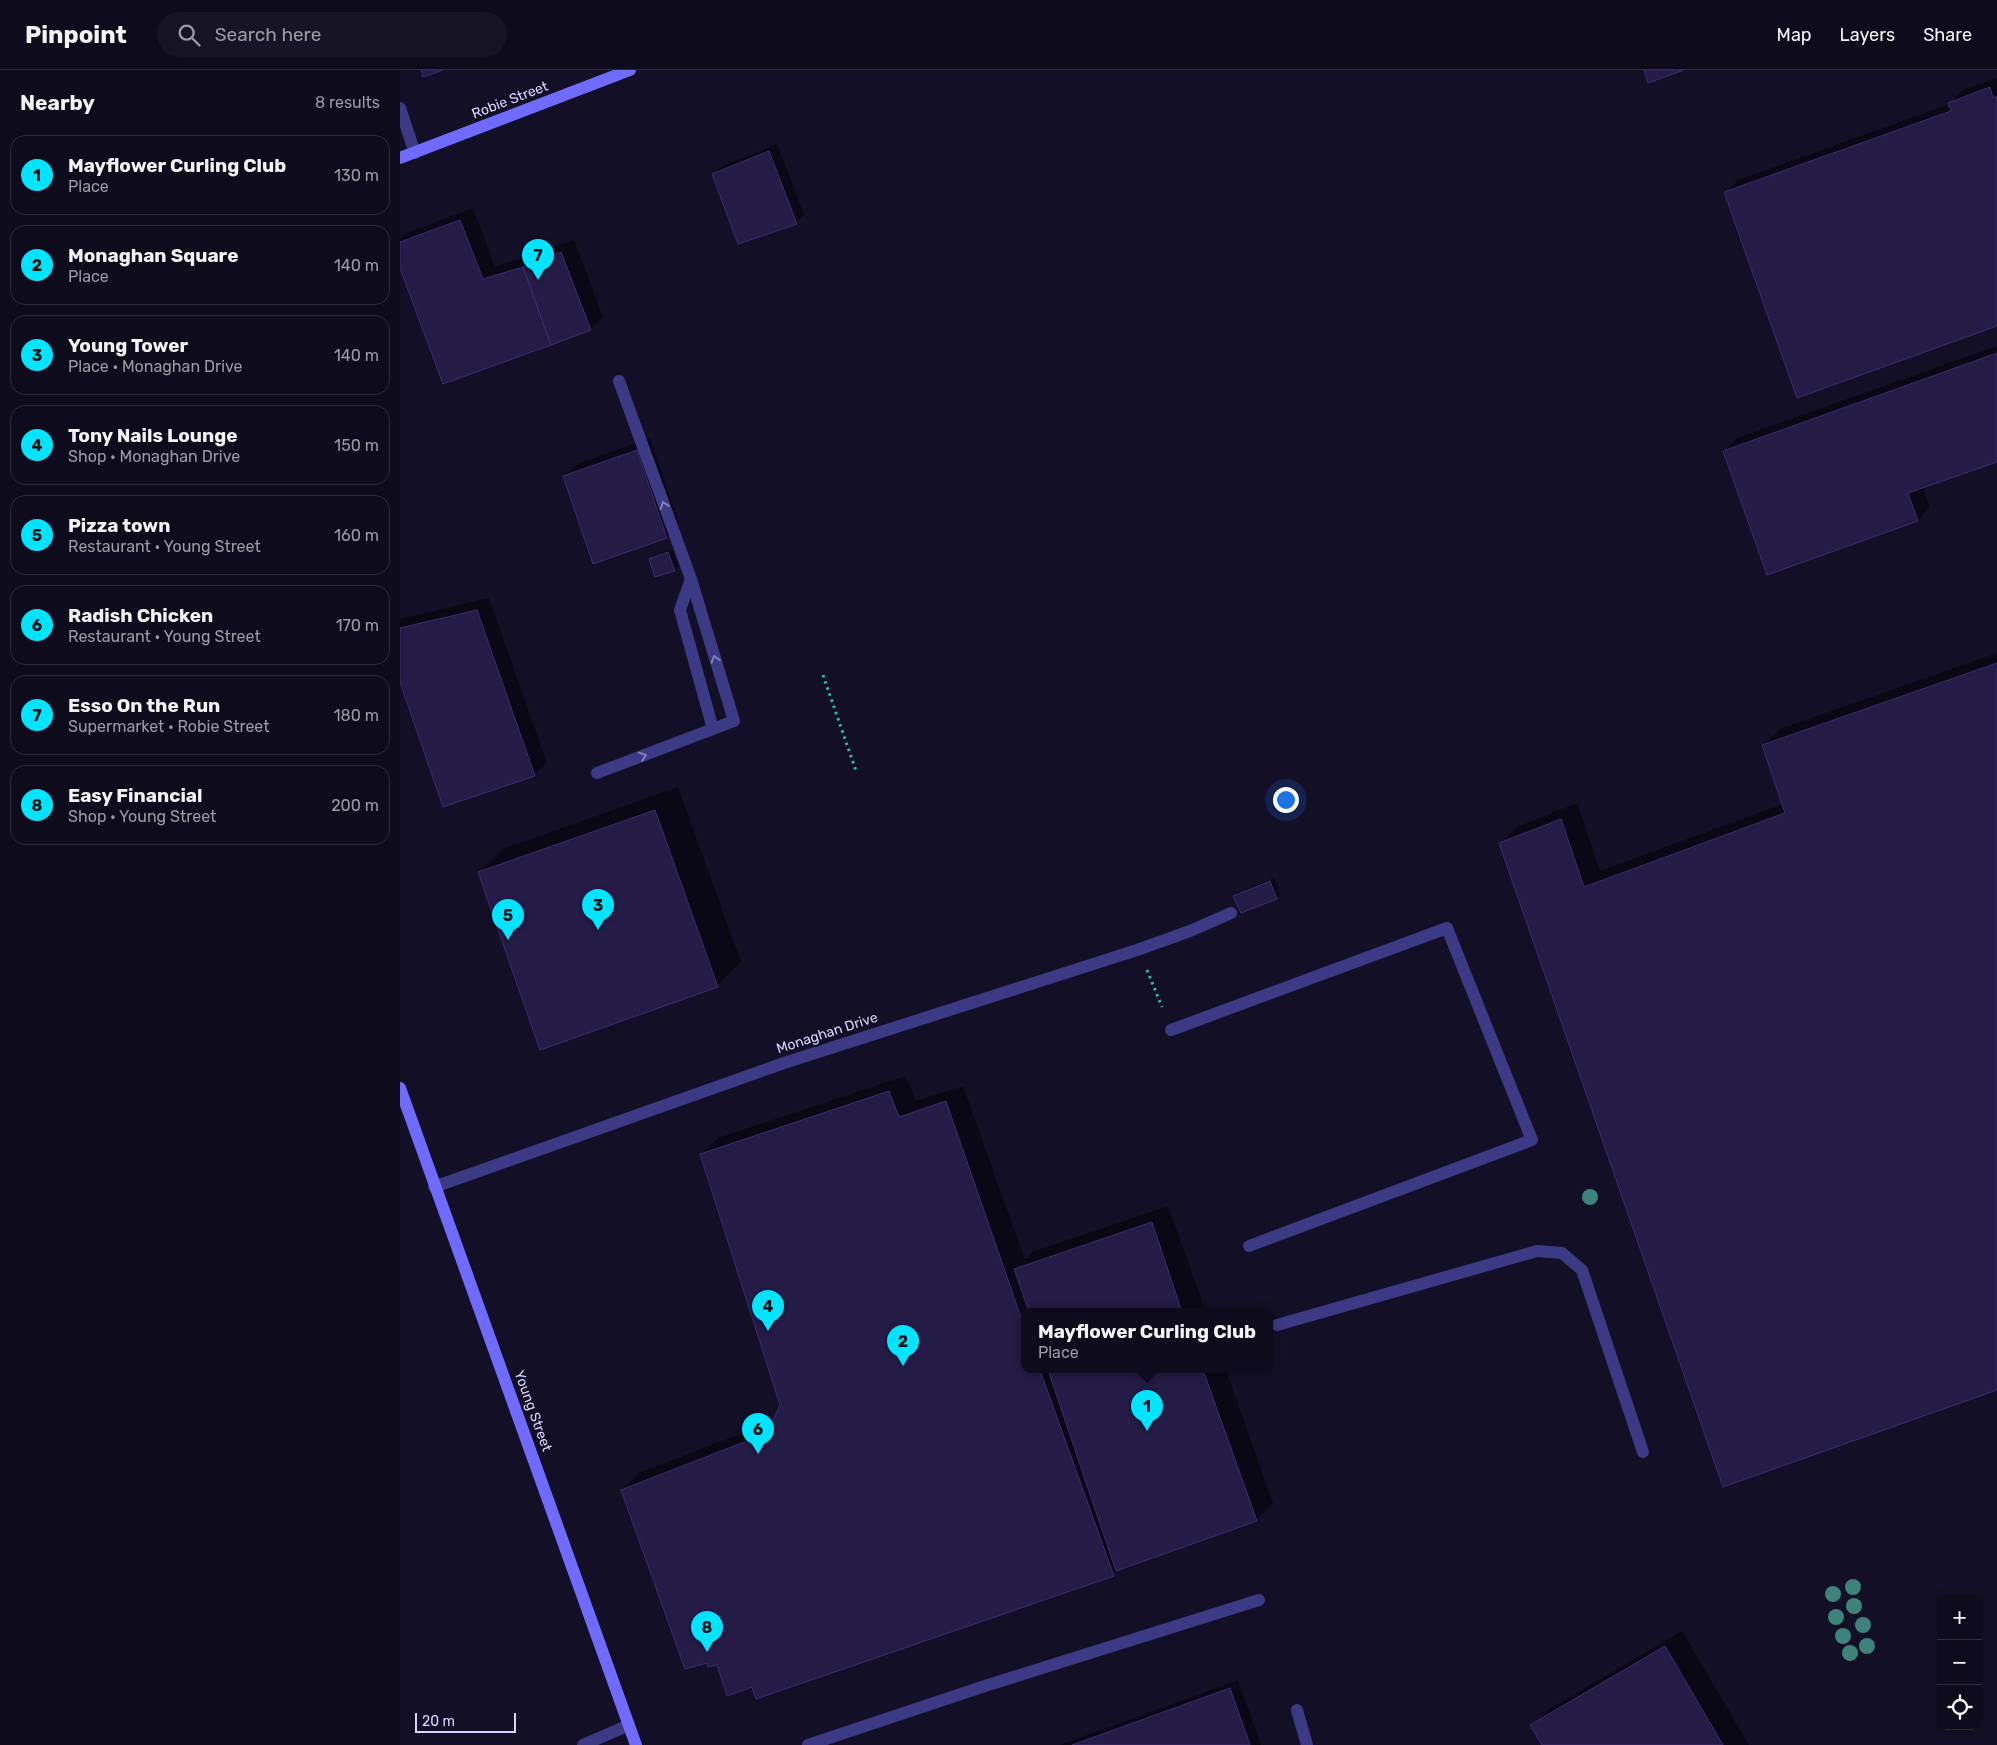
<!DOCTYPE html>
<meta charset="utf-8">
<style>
body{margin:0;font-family:Rubik,sans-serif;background:#171425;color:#f1f3f6}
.controls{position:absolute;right:15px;bottom:15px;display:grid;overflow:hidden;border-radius:10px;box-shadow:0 2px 12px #0003}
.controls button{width:45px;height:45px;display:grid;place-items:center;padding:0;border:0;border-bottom:1px solid #2e2b3b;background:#0e0b1c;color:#f1f3f6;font:25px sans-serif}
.scale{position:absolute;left:15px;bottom:12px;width:101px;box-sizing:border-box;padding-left:5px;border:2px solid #d9d4ff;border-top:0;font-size:14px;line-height:18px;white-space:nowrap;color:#d9d4ff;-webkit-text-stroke:4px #130f26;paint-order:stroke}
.you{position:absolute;left:885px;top:729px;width:18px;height:18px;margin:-12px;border:4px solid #fff;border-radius:50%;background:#1a73e8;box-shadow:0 0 0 8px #1a73e833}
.badge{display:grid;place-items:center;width:32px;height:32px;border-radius:50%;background:#00e5ff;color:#111;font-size:16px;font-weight:700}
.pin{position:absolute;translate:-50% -41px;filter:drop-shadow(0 1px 2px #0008)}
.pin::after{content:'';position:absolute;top:26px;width:18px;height:15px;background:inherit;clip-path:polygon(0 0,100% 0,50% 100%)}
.popup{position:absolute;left:621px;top:1238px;width:252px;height:65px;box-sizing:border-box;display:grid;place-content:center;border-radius:10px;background:#0e0b1c;filter:drop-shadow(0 1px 4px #0005);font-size:16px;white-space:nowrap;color:#9b9ba3}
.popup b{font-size:19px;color:#f1f3f6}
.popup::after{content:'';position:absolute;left:50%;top:100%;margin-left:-10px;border:10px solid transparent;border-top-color:#0e0b1c}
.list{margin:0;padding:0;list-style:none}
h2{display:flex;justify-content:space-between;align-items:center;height:65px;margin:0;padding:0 20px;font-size:21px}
h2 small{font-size:16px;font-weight:400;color:#9b9ba3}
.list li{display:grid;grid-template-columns:32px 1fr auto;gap:15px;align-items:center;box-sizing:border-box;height:80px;margin:0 10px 10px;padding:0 10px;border:1px solid #2e2b3b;border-radius:15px}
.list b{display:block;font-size:19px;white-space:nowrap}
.list p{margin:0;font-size:16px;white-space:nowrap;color:#9b9ba3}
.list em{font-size:16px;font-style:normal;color:#9b9ba3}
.icon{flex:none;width:28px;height:28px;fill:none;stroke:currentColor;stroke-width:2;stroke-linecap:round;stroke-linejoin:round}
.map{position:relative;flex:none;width:1597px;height:1675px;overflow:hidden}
header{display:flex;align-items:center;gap:30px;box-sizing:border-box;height:70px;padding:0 25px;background:#0e0b1c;border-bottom:1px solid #2e2b3b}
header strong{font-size:24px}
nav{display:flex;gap:28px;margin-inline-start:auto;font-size:18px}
.search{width:350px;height:45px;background:#171425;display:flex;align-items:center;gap:12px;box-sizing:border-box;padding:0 18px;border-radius:28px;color:#9b9ba3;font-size:19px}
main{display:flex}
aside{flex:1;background:#0e0b1c}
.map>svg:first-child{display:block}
.shadow{fill:#0007}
.building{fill:#241b47;stroke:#3b2d73}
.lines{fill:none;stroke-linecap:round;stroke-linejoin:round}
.path{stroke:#2fb8b0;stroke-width:3;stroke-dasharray:2.5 4;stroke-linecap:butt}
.lane{stroke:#3d3a85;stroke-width:12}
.street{stroke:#3d3a85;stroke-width:12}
.secondary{stroke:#6f6bff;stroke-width:12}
.tree{fill:#3d827b}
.oneway{stroke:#837fbc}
.labels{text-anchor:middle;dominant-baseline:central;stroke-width:4.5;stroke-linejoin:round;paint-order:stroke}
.street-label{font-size:14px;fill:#d9d4ff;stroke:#130f26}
</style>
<header>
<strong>Pinpoint</strong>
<div class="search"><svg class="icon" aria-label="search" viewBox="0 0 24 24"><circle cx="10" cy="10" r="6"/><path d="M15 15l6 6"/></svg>Search here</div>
<nav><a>Map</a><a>Layers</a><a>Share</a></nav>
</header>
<main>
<aside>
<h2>Nearby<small>8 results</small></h2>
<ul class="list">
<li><span class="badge">1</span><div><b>Mayflower Curling Club</b><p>Place</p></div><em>130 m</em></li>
<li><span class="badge">2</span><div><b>Monaghan Square</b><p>Place</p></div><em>140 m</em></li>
<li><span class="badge">3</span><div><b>Young Tower</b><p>Place · Monaghan Drive</p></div><em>140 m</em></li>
<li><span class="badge">4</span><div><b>Tony Nails Lounge</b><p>Shop · Monaghan Drive</p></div><em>150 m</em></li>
<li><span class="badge">5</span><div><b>Pizza town</b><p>Restaurant · Young Street</p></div><em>160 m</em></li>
<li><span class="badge">6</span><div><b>Radish Chicken</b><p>Restaurant · Young Street</p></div><em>170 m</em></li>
<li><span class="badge">7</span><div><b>Esso On the Run</b><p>Supermarket · Robie Street</p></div><em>180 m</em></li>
<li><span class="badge">8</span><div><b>Easy Financial</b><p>Shop · Young Street</p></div><em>200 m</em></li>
</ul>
</aside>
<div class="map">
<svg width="1597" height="1675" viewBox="0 0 1597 1675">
<rect width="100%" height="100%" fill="#130f26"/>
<!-- shadow -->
<path class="shadow" d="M1597,8V255L1326,122L1338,110L1550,34L1562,20Z
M377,74L404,145L396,153L314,104L322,96Z
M73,138L95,197L174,170L203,247L190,259L0,195V169L6,163Z
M1597,276V390L1523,417L1530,437L1518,450L1324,381L1337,368Z
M250,368L279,454L267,467L194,492L164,406L177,394Z
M272,479L278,496L274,500L251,490L254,486Z
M89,528L147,693L134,705L0,611V549Z
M1597,583V1319L1101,773L1117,757L1177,733L1200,801L1383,734L1363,676L1380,659Z
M278,717L341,892L317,916L79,803L103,779Z
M874,808L880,824L876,828L835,826L839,822Z
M506,1006L516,1031L563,1016L625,1190L632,1182L768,1136L806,1242H624V1300H826L873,1433L856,1450L720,1498L713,1504L353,1615L317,1593L223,1420L239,1403L374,1351L382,1336L301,1084L318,1068Z
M1282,1561L1349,1675H1143L1132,1656L1149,1639Z
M838,1610L861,1675H660Z"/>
<!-- building -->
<path class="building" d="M21,0H43L23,7Z
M1244,0H1284L1248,13Z
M1590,17L1593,28L1597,26V256L1397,328L1324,122L1551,41L1548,33Z
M369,81L397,154L338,174L312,104Z
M60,150L83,209L123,197L151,275L43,314L0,198V172Z
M161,182L191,260L151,275L123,197Z
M1597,283V392L1508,423L1518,451L1367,505L1323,381Z
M237,380L267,468L193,494L163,406Z
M268,482L275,501L255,507L249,489Z
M77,540L135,706L43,737L0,612V558Z
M1597,593V1320L1323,1417L1099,773L1161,749L1184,817L1385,743L1362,675Z
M255,740L318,917L140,980L78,802Z
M870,811L877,829L841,843L833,826Z
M489,1021L499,1047L546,1031L624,1256V1300H640L714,1506L356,1629L352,1617L327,1626L317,1595L308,1597L307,1593L285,1599L221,1420L367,1363L380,1335L300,1084Z
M752,1152L782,1242H629L614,1199Z
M648,1300H803L857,1451L716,1501Z
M1265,1576L1323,1675H1142L1130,1655Z
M830,1618L850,1675H672Z"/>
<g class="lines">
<!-- path -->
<path class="path" d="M423,605L456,701
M747,900L762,937"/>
<!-- lane -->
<path class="lane" d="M291,509L280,540L313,659
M197,703L334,651L291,509L219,311
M771,960L1047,858L1132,1070L849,1176
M877,1255L1137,1181L1162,1183L1182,1200L1243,1382
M897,1640L907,1675
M183,1675L229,1655
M408,1675L585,1616L859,1530"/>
<!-- street -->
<path class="street" d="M0,38L15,83
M34,1117L384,993L737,880L790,861L831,843"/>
<!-- secondary -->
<path class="secondary" d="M0,88L230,0
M0,1018L236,1675"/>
</g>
<!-- trees -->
<g class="tree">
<circle cx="1190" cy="1127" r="8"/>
<circle cx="1453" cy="1517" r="8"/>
<circle cx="1433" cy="1524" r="8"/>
<circle cx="1454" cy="1536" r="8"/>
<circle cx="1436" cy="1547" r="8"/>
<circle cx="1463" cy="1555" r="8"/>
<circle cx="1443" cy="1566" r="8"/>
<circle cx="1467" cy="1576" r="8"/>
<circle cx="1450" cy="1583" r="8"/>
</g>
<!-- one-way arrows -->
<defs><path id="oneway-chevron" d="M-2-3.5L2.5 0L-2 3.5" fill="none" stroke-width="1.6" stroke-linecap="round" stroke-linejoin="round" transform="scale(1.25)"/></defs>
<g class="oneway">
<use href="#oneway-chevron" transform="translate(264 435) rotate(-110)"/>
<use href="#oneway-chevron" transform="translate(315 589) rotate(-107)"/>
<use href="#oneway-chevron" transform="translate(243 686) rotate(-21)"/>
</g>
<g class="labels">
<!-- street labels -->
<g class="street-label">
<text transform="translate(110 30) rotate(-21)">Robie Street</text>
<text transform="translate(427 963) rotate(-18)">Monaghan Drive</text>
<text transform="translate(133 1341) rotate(70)">Young Street</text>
</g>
</g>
</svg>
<div class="controls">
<button>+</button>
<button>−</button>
<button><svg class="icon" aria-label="locate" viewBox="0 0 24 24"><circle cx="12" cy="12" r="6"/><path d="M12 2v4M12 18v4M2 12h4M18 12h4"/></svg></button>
</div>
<div class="scale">20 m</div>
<div class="you"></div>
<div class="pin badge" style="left:747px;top:1361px">1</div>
<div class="popup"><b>Mayflower Curling Club</b>Place</div>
<div class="pin badge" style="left:503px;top:1296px">2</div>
<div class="pin badge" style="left:198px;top:860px">3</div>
<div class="pin badge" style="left:368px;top:1261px">4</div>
<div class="pin badge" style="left:108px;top:870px">5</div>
<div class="pin badge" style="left:358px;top:1384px">6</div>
<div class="pin badge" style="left:138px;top:210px">7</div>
<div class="pin badge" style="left:307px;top:1582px">8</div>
</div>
</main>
